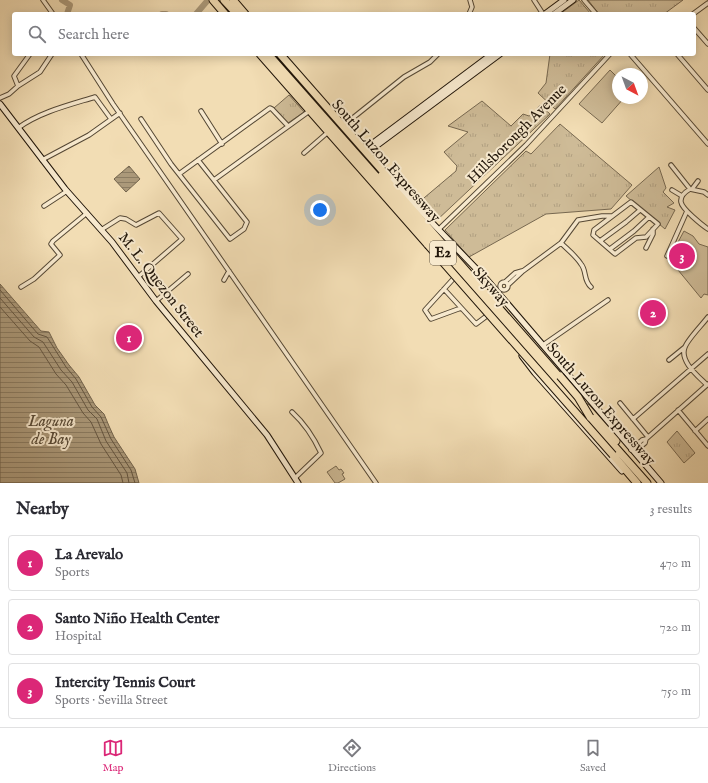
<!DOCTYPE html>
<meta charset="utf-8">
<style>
body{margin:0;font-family:"IM FELL English",serif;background:#f7f7f7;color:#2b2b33}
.compass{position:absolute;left:612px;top:68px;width:36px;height:36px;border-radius:50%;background:#fff;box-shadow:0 2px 10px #0003;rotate:139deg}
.you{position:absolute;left:320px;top:210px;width:14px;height:14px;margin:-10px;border:3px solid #fff;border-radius:50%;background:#1a73e8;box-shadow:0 0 0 6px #1a73e833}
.badge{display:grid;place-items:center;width:26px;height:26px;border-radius:50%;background:#db2777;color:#fff;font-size:13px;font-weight:700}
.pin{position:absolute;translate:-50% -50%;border:2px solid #fff;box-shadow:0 1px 4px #0006}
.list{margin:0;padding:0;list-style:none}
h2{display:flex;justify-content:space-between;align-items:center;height:52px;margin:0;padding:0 16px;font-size:17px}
h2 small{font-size:13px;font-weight:400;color:#7c7c81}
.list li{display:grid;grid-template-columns:26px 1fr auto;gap:12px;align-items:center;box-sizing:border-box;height:56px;margin:0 8px 8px;padding:0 8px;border:1px solid #e1e1e2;border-radius:4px}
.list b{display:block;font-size:15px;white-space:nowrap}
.list p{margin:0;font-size:13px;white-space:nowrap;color:#7c7c81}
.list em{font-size:13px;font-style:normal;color:#7c7c81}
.icon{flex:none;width:22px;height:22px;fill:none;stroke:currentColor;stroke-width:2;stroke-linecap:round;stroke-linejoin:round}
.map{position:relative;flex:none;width:708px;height:483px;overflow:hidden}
.search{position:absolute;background:#fff;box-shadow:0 2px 10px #0003;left:12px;right:12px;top:12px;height:44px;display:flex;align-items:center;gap:10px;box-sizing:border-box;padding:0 14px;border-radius:4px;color:#7c7c81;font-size:15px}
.sheet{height:244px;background:#fff}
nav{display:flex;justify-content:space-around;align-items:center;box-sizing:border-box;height:56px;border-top:1px solid #e1e1e2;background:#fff;font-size:11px;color:#7c7c81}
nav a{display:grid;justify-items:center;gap:2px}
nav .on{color:#db2777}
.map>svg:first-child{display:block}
.grass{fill:url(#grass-tufts);stroke:#776850}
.green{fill:#cebb97;stroke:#776850}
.water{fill:url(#water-rules);stroke:#73644d}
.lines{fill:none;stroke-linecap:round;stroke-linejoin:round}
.shore{stroke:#665742;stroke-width:1}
.river{stroke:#ab997a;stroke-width:6}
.street-casing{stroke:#544734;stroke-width:5.5}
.secondary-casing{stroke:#201509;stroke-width:7}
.highway-casing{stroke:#201509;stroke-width:9}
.street{stroke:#f7e9ce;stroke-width:3.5}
.secondary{stroke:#f7e9ce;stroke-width:5}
.highway{stroke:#f2ddb4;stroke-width:7}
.highway-bridge-casing{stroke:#201509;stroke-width:9;stroke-linecap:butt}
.highway-bridge{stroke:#f2ddb4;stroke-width:7}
.labels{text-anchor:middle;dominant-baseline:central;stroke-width:4;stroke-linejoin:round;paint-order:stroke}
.shield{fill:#f7e9ce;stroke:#605544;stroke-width:1}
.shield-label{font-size:14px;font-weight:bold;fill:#201509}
.street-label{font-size:15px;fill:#201509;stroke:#f7e9ce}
.water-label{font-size:16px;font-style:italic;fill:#584a36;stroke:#f7e9ce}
</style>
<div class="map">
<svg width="708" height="483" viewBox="0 0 708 483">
<defs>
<pattern id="grass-tufts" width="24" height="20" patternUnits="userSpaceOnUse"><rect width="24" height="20" fill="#cebb97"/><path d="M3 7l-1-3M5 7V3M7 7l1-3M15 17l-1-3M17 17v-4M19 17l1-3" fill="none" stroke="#b1a081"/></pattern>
<pattern id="water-rules" width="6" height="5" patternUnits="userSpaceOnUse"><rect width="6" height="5" fill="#ab997a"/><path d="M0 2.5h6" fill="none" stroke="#8b7c62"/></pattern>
</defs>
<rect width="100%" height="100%" fill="#f2ddb4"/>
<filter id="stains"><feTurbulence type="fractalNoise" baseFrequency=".005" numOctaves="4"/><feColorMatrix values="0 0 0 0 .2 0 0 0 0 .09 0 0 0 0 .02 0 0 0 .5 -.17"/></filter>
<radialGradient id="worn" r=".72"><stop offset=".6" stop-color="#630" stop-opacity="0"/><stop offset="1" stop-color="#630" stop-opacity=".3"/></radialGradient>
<!-- grass -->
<path class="grass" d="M579,0L591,14H560Z
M588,0H683L664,14H599Z
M550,54H605L555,109L538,93L546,83Z
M289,95L304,112L288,123L274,108Z
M482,101L511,126L523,114L529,116L533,114L540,105L550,114L436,221L418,203L456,171L457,166L444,152L468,132L448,126Z
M560,124L632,185L611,209L546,214L469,257L445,230L526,151L531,154Z
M659,167L666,188L663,192L674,203L667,207L675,210L665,229L626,196Z
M677,431L695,453L684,463L667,442Z"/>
<!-- green -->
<path class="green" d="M610,70L618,78V98H624L602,123L579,104Z
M684,231L693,236L699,244L708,247V295L704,294L701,298L669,259Z
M336,466L339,470L341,469L344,473L342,474L345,479L338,483H335L327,472Z"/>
<!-- water -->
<path class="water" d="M129,166L140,179L126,192L114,179Z
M0,284L41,331L49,332L57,348L69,365L79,377L95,405L104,414L109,426L114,437L135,469L139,483H0Z"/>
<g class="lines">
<!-- shore -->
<path class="shore" d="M0,290L38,334L47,337L66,367L76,379L92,407L101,417L111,439L131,470L135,483
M0,298L34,337L43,342L61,370L72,382L88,410L97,419L106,441L127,473L129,483
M0,307L30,341L39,347L56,374L66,385L83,413L91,422L101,444L121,475L123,483"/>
<!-- river -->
<path class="river" d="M62,0L70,5L67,14
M162,14H166
M196,14L208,0"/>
<!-- street casing -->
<g class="street-casing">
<path id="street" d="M43,0L53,14
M534,0L543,14
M584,0L596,14
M469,14L472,7L470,0
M693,14L708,3
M694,28L708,44
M81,54L113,104L376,483
M630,54L708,144
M677,54L708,90
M18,86L14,76L30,54
M0,98L9,94L18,86L40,72L52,54
M201,111L222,144
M141,119L171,164L230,239L244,229L247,222L198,160
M344,125L404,77L430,62L438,54
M18,128C40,112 69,105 95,97L111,119
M304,153L327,133
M42,160L89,135L120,113
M671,165L690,189
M179,174L270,108L272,109L288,126
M214,180L308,112
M692,189L698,181
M672,190L682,196
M708,195L704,192L690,189C685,192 680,196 681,202C682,209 702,225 708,229
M631,202L658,224L646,237L636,238L615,254L593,235L594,230Z
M44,206L67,191
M439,229L526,145L610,54
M101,230L120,218L126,219L136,225L159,213L182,239L138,277
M600,241L626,222L640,210
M561,243C567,249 576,256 581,264C587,271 583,280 591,287
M646,248L653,234V229
M610,249L634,231L649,217
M667,256L687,211
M455,277L425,310L431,319L461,308
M224,280L229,271
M505,282L515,273L522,271
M500 286a4 4 0 1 1 8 0a4 4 0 1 1-8 0Z
M508,285L523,271L561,243L578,220L602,216H612
M21,287L34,279L60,255L51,244L53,241L87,213
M444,289L476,324L488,315
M156,301L188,274
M543,345L608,300
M669,360L685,347
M707,385C698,376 679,361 685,347C688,339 702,325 708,317
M620,403L648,437
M678,410L708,446
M292,412C304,423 314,438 321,453L295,478
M633,419L708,354
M695,431L708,419
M631,450L642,440L646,439L708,384
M634,452L645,443L646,439"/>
</g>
<!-- secondary casing -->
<g class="secondary-casing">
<path id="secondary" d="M545,14L564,0
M554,14L573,0
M0,104L65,189L112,242L156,301L267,435L298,483
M365,149L492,54
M368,152L500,54
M387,174L413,203L487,280L661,483
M522,356L535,373L622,471"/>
</g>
<!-- highway casing -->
<g class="highway-casing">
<path id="highway" d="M213,0L225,14
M224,0L237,14
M233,0L245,14
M260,54L428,245
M268,54L647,483
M280,54L388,177
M382,175L563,381
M587,408L616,441
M613,455L637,483"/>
</g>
<!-- street -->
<use href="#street" class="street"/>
<!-- secondary -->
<use href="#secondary" class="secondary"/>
<!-- highway -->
<use href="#highway" class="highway"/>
<!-- highway-bridge casing -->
<g class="highway-bridge-casing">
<path id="highway-bridge" d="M428,245L613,455
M560,376L578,397L590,417"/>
</g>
<!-- highway-bridge -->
<use href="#highway-bridge" class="highway-bridge"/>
</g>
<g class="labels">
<!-- shield labels -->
<rect class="shield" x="430" y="241" width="26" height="24" rx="3"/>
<g class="shield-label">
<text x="443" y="253">E2</text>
</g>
<!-- street labels -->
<g class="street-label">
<text transform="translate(517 134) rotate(-45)">Hillsborough Avenue</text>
<text transform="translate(386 161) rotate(49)">South Luzon Expressway</text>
<text transform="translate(161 285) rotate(52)">M. L. Quezon Street</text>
<text transform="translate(491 287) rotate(49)">Skyway</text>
<text transform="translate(601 404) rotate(49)">South Luzon Expressway</text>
</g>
<!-- water labels -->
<g class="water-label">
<text x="51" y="422">Laguna<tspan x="51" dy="18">de Bay</tspan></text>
</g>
</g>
<rect width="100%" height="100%" filter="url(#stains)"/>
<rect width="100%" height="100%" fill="url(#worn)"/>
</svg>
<svg class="compass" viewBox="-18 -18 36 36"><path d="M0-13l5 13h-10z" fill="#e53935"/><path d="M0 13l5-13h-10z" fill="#7c7c81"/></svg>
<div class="you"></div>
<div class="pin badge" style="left:129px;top:338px">1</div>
<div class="pin badge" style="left:653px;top:313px">2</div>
<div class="pin badge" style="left:682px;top:256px">3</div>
<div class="search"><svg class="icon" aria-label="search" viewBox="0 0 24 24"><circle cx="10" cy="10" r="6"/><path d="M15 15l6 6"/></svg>Search here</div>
</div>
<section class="sheet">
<h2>Nearby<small>3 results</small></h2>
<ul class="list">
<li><span class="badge">1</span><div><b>La Arevalo</b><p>Sports</p></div><em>470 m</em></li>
<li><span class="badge">2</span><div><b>Santo Niño Health Center</b><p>Hospital</p></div><em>720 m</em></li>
<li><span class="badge">3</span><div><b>Intercity Tennis Court</b><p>Sports · Sevilla Street</p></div><em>750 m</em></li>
</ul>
</section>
<nav>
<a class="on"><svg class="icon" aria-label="map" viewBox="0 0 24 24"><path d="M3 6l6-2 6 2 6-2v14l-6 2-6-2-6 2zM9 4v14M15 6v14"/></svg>Map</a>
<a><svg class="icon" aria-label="directions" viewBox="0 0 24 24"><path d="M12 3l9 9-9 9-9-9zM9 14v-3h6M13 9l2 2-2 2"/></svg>Directions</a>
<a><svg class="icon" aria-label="saved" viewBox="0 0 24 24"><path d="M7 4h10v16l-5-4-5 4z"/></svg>Saved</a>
</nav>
